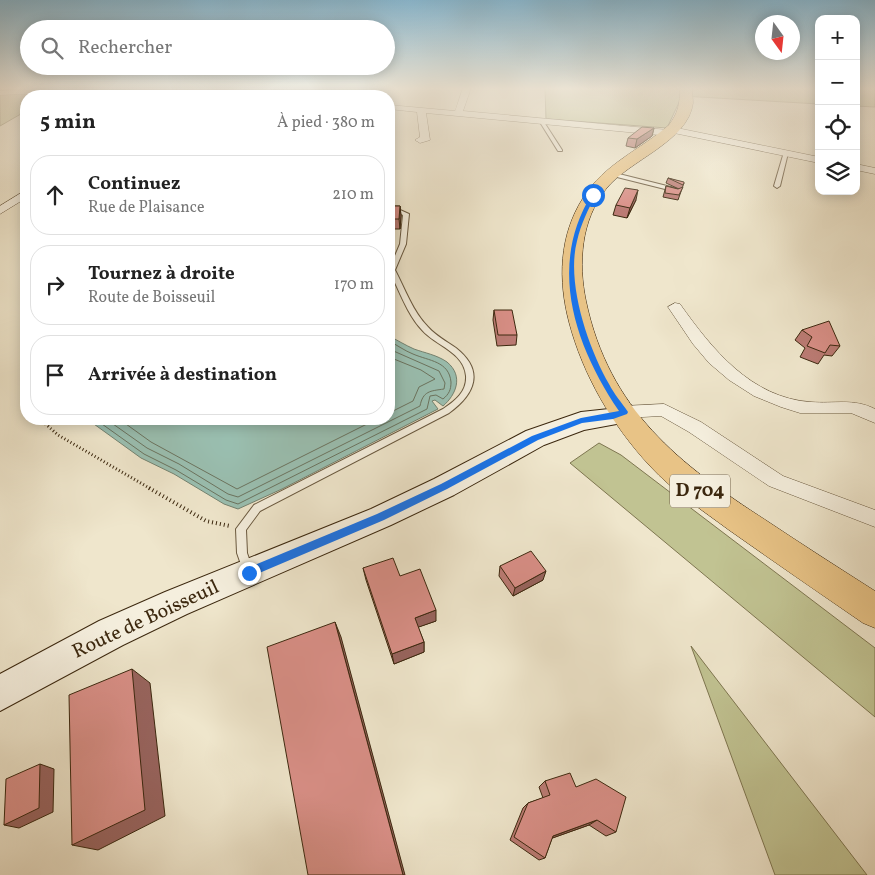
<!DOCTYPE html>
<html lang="fr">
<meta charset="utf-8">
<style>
body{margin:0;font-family:Vollkorn,serif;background:#f2f2f2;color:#222}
.controls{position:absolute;right:15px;top:15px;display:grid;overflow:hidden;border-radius:10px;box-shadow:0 2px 12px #0003}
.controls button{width:45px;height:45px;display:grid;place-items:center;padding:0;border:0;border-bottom:1px solid #e0e0e0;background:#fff;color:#222;font:25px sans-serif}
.compass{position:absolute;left:755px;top:15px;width:45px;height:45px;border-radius:50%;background:#fff;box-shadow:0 2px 12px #0003;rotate:165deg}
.stop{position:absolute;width:15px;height:15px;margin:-11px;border:4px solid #1a73e8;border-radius:50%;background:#fff}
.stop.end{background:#1a73e8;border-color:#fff;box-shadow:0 1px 5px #0008}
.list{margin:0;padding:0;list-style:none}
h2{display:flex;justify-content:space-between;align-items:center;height:65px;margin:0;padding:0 20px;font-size:21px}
h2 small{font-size:16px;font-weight:400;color:#767676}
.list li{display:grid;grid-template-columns:32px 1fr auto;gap:15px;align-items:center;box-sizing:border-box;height:80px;margin:0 10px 10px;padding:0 10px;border:1px solid #e0e0e0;border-radius:20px}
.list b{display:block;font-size:19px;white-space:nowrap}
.list p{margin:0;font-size:16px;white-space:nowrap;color:#767676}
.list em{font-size:16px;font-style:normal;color:#767676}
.icon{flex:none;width:28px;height:28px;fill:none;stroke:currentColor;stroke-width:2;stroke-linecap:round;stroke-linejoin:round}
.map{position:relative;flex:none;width:875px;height:875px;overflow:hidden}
.search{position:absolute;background:#fff;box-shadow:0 2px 12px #0003;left:20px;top:20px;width:375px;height:55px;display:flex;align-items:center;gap:12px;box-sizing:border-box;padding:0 18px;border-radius:28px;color:#767676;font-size:19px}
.panel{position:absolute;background:#fff;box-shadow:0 2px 12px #0003;left:20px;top:90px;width:375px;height:335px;border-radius:20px}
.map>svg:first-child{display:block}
.green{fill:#c1c392;stroke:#7e7650}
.water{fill:#9ac0b2;stroke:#748371}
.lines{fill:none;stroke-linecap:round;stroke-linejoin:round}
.shore{stroke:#6b7460;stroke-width:1}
.service-casing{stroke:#69583e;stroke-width:2}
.minor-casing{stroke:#69583e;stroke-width:1}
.secondary-casing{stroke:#3c280f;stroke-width:2}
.primary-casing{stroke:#3c280f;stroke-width:1}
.path-far2{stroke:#3c280f;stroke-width:1;stroke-dasharray:0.5 1;stroke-linecap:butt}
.path-far1{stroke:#3c280f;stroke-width:3;stroke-dasharray:1 2.5;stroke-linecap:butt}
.path{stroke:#3c280f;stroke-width:4;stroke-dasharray:1 3;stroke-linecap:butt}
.service{fill:#f5efde;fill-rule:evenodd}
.minor{fill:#f5efde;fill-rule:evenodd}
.secondary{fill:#f5efde;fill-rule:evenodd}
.primary{fill:#e8c386;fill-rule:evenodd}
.wall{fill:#bb7b74;stroke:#3c280f}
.shaded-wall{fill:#98645e;stroke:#3c280f}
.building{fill:#d98f87;stroke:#3c280f}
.route{fill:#1a73e8}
.labels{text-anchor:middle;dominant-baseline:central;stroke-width:5;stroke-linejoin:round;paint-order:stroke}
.shield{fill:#f5efde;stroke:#74644d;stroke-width:1}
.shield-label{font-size:19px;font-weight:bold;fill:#3c280f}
.street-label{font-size:20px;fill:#3c280f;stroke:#f5efde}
</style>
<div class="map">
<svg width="875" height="875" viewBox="0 0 875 875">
<rect width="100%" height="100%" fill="#efe6cc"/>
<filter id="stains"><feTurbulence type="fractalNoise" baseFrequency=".004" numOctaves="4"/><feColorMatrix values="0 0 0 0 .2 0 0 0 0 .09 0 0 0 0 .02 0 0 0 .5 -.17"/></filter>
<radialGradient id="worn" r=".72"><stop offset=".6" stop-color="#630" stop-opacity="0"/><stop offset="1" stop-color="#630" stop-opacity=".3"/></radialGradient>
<!-- green -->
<path class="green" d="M38,88H144L53,94L50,96H26V111L0,126V90Z
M257,88H381L382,96H325Z
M545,88H819V104L682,96L667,128L546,119Z
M856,88H875V107L856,106Z
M599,443L621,455L875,648V717L570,463Z
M691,646L867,875H775Z"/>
<!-- water -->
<path class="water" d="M389,336C397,340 405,345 414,349C425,353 437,355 447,362C464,376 456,395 443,406L435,400L432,401L438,409L282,489L238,509L224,504L174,474L141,458L87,419H389Z"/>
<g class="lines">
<!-- shore -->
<path class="shore" d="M389,357L421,370L435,379L419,387L413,401L389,413
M95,419L144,454L176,470L226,500L238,504L427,409L430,396L436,395L443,399C449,394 451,390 451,382C449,361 429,361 413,354C405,351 397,345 389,341
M106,419L147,448L179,464L228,494L238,497L420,406C423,391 430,391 444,389L445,383L439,371L389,349
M119,419L151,442L237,489L377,419"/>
<!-- service casing -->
<g class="service-casing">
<path id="service" d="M538,119H542L562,150V151H558Z
M784,152L788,153L780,186L777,188L774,186Z
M611,172L679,189L680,190L677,192L609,175V173Z
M389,205L409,214L406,244L395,270C405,289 413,312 428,327C436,336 446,341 456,348C485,371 475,394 449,413L260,511L246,530L247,553L253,570L252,573L248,575L244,573L237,553L236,529L254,505L443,409C455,401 467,392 466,376C464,352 436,346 422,330C407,314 399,290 389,270L400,244L403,215L389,209Z"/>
</g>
<!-- minor casing -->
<g class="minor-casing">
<path id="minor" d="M50,88H112L108,90L0,95V91Z
M179,88H189L178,96H169Z
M239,88H263L302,94L306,96H287Z
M463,88H471L463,111L668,130L672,127L819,157V163L674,133L670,136L426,113L430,140L420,143L415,140L420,137L417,112L389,109V105L455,111Z
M856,164L875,168V174L856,170Z
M26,190V198L0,214V206Z
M675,303L680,304C712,349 751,398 811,402C834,404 854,398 875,409V423L851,413H800L781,407L754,396L729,380L709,363L693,344L668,307Z
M664,404L701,422L783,476L875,510V527L769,486L689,432L661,416L624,418L618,416L616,412L618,408L624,406Z"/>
</g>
<!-- secondary casing -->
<g class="secondary-casing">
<path id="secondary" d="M624,403L632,406L636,412L632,418L622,423L584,430L544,445L454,495L391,525L187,614L123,645L0,711V674L99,621L165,592L371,509L434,479L526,431L581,412L609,409Z"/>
</g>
<!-- primary casing -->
<g class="primary-casing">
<path id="primary" d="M680,88H692C692,93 693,99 693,103C688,142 629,160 606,189C581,220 578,263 586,301C609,410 679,464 767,521C803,545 839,568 875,591V628L863,623C818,592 773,561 729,530C702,510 673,491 650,466C612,425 583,375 569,322C558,280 559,236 583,198C604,164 640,150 669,125C678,113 680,104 680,88Z"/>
</g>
<!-- path-far2 -->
<path class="path-far2" d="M350,88L353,91L350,96"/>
<!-- path-far1 -->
<path class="path-far1" d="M26,396V399
M40,419L58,435L151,489"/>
<!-- path -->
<path class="path" d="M149,488L206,521L230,526"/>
<!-- service -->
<use href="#service" class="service"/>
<!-- minor -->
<use href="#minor" class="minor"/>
<!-- secondary -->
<use href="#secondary" class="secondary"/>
<!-- primary -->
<use href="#primary" class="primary"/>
</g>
<!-- wall -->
<path class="wall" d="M654,128L652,136L635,148L626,146L628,138Z
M668,178L684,183L678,200L663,197L666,186L678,189H679L666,183Z
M636,200L627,218L613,215L616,205Z
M389,206H400L401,216L400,229H389Z
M494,310L517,335L516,345L497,346L493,320Z
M802,330L840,346L832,356L824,355L818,364L800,357L805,348L795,340Z
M500,566L543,580L513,596L499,576Z
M363,568L400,576L436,621L418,627L424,642V652L394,664L366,580Z
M545,781L576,787L616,832L606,836L589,825L552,838L545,858L539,860L510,840L523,808L528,803L543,798L539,787Z"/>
<!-- shaded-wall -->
<path class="shaded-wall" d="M654,128L652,136L635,148L637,139Z
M638,190L636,200L627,218L630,208Z
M400,206L401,216L400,229L399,219Z
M546,571L543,580L513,596L515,588Z
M436,610V621L416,628L415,618Z
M335,622L341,637L405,875H403Z
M424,642V652L394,664L392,654Z
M132,669L150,683L165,816L98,850L72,845Z
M40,764L54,769L53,812L19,828L4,825Z
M597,820L589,825L547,840L553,836Z"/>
<!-- building -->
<path class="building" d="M642,127L654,128L637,139L628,138Z
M668,178L684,182V183L683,185Z
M666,186L678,189L683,187L679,195L665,193Z
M625,188L638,190L630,208L616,205Z
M389,206H400L399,219H389Z
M494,310H512L517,335H498Z
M829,321L840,346L830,345L825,353L807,346L812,337L802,330Z
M531,551L546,571L515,588L500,566Z
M393,558L400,576L420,569L436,610L415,618L424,642L392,654L363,568Z
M335,622L403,875H308L267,647Z
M132,669L145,810L72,845L69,695Z
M40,764L39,808L4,825L6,779Z
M570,773L576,787L596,779L626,797L616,832L597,820L553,836L545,858L514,837L528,803L550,795L545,781Z"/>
<!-- sky -->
<linearGradient id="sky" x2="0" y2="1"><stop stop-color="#89b9d2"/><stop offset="0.42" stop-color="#f8f4e8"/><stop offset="1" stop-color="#f8f4e8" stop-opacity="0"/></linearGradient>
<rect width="875" height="211" fill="url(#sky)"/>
<!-- route -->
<path class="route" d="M592,194L596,195C588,209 581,224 577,241C566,283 588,347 609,384C614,394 622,403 628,412L627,414L613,419L582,423L538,440L447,489L384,520L252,576H245V569L377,514L441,484L532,436L581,418L619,411C575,346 547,266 592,194Z"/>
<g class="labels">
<!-- shield labels -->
<rect class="shield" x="670" y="474.5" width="60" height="33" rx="4"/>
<g class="shield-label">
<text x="700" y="491">D 704</text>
</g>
<!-- street labels -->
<g class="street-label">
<text transform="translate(146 620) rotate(-25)">Route de Boisseuil</text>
</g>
</g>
<rect width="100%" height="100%" filter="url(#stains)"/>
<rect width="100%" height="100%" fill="url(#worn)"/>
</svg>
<div class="controls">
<button>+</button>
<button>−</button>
<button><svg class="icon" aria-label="locate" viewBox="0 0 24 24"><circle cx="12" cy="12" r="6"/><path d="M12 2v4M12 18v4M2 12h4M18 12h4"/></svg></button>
<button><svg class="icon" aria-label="layers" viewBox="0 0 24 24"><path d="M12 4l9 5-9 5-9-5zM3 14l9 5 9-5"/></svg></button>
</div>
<svg class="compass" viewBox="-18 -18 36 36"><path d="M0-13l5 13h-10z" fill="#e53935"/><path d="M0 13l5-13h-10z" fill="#767676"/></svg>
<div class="stop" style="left:593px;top:195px"></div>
<div class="stop end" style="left:249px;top:573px"></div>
<div class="search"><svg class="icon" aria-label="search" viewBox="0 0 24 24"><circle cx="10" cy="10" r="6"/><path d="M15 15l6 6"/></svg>Rechercher</div>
<section class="panel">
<h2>5 min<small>À pied · 380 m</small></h2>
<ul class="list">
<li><svg class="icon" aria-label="ahead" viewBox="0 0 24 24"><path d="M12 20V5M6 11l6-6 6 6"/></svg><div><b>Continuez</b><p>Rue de Plaisance</p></div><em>210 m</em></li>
<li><svg class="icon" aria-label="right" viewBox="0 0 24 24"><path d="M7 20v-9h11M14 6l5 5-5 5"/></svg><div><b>Tournez à droite</b><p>Route de Boisseuil</p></div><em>170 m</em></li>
<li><svg class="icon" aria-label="arrive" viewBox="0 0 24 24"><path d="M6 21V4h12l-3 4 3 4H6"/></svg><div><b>Arrivée à destination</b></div></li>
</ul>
</section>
</div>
